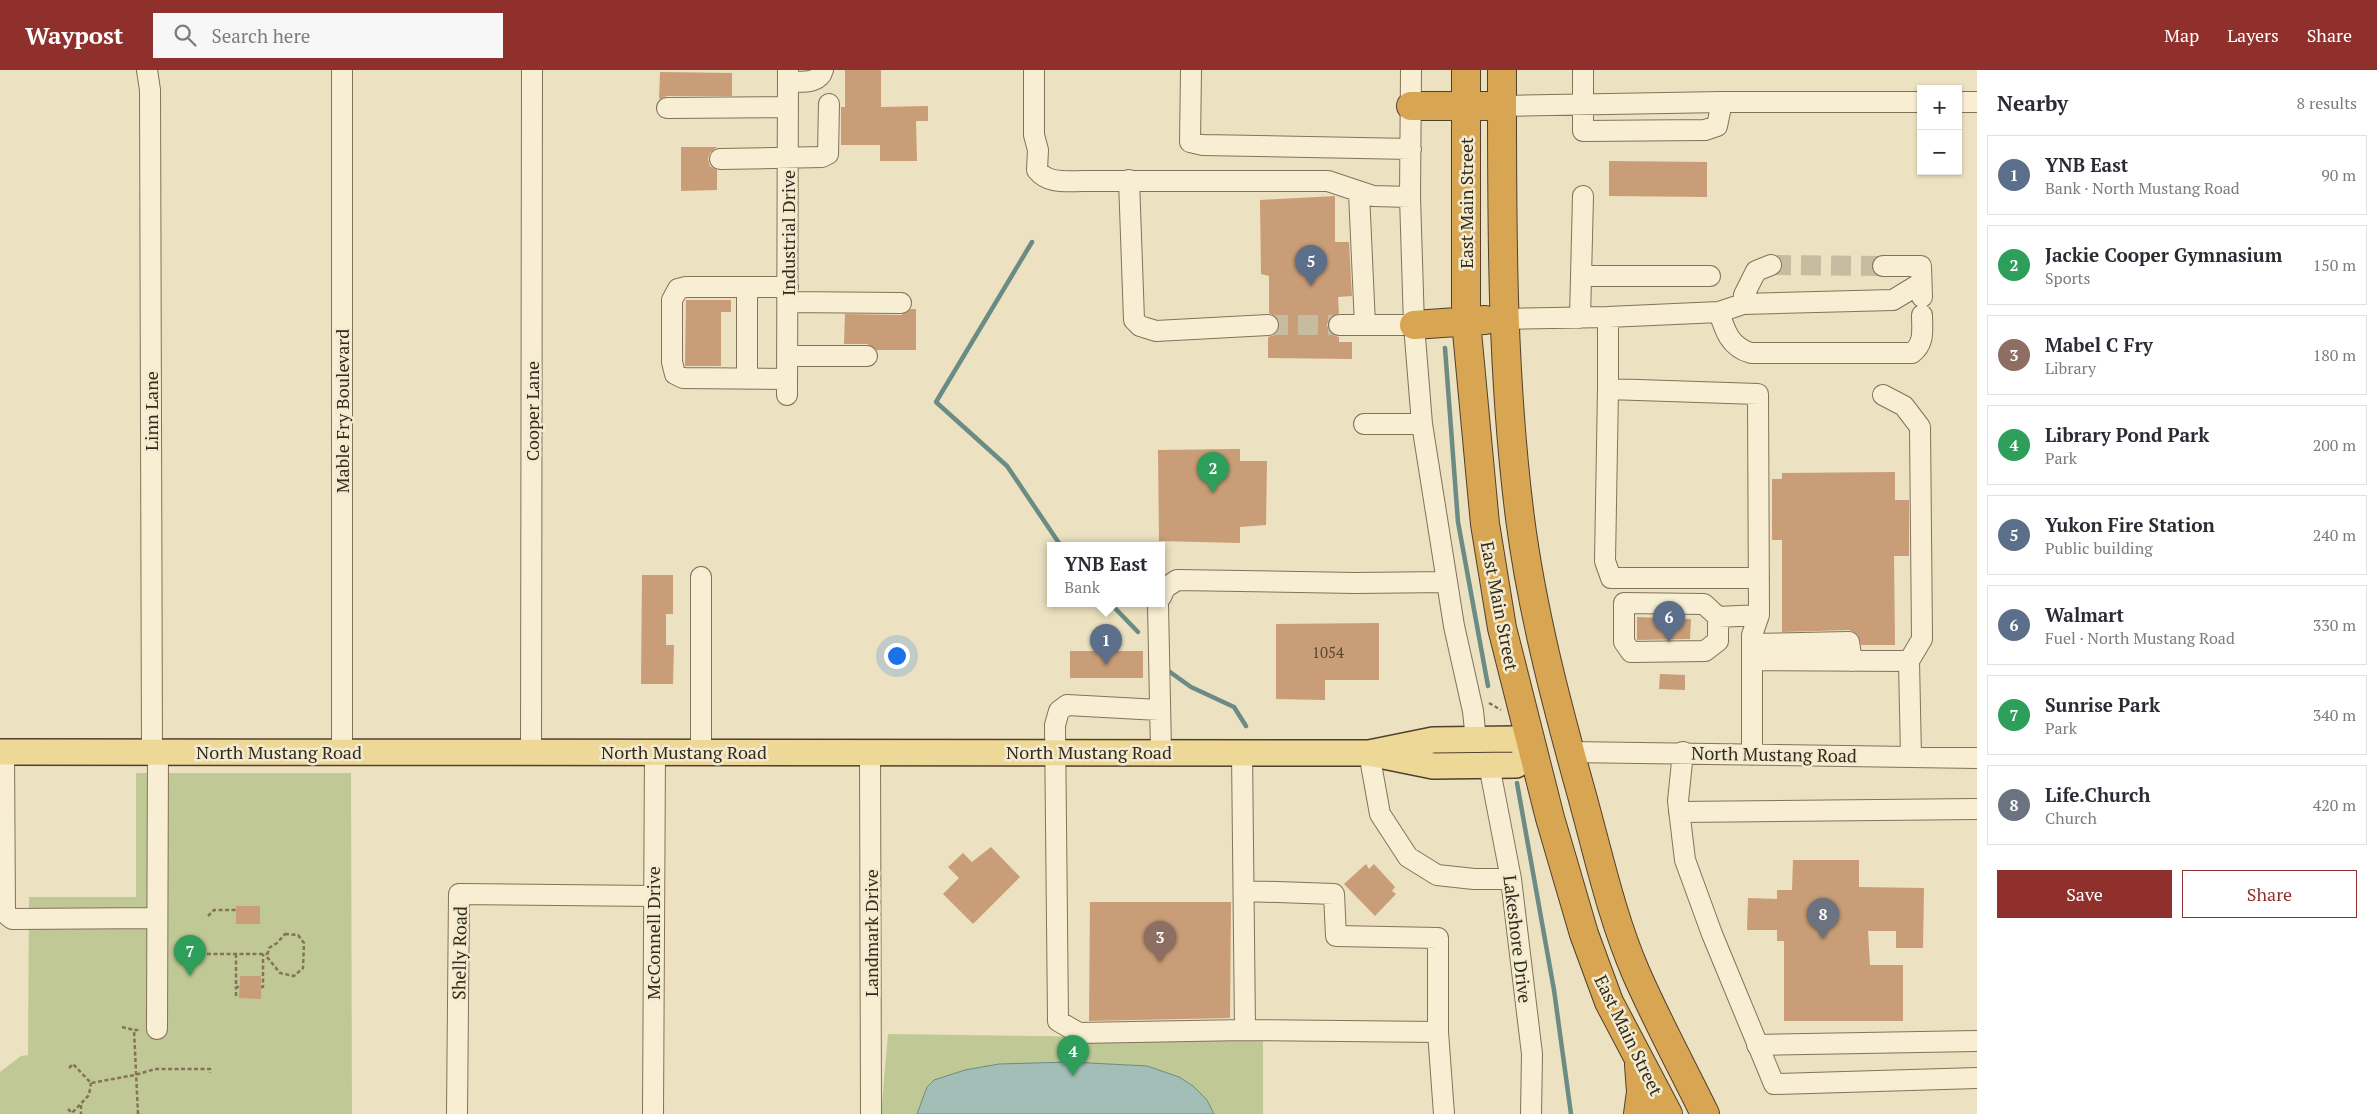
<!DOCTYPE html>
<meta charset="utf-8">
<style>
body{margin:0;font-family:"PT Serif",serif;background:#f7f7f7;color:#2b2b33}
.controls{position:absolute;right:15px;top:15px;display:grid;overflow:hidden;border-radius:0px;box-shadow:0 1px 4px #0004}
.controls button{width:45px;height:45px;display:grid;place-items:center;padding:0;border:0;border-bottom:1px solid #e1e1e2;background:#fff;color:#2b2b33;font:25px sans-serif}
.you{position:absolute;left:896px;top:585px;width:18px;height:18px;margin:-12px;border:4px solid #fff;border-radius:50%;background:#1a73e8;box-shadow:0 0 0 8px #1a73e833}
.badge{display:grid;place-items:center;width:32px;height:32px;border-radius:50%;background:#90302c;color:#fff;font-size:16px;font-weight:700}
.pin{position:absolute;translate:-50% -41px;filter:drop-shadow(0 1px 2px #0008)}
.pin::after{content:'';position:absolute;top:26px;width:18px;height:15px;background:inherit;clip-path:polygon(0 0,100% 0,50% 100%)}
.popup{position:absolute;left:1047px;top:472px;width:118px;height:65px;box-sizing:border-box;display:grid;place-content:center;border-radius:0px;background:#fff;filter:drop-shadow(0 1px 4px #0005);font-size:16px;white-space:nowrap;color:#7c7c81}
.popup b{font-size:19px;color:#2b2b33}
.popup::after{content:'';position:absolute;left:50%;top:100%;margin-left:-10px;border:10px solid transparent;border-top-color:#fff}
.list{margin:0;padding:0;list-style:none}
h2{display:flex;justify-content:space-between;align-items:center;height:65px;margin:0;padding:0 20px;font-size:21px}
h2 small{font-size:16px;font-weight:400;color:#7c7c81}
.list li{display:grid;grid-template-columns:32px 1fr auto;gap:15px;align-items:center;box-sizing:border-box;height:80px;margin:0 10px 10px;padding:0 10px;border:1px solid #e1e1e2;border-radius:0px}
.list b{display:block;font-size:19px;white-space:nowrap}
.list p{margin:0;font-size:16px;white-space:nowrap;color:#7c7c81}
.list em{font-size:16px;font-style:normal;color:#7c7c81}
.actions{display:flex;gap:10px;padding:15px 20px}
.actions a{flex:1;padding:11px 0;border:1px solid #90302c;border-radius:0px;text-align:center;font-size:18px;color:#90302c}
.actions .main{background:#90302c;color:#fff}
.icon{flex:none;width:28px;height:28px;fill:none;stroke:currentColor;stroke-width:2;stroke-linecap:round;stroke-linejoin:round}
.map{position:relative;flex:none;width:1977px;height:1044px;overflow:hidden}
header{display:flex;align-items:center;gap:30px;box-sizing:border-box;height:70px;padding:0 25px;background:#90302c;color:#fff}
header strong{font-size:24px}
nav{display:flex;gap:28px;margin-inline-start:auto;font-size:18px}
.search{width:350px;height:45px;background:#f7f7f7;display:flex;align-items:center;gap:12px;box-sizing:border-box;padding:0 18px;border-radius:0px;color:#7c7c81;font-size:19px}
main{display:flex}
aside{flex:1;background:#fff}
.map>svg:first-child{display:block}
.green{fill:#c0c995}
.water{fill:#a3beb7;stroke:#6b8b85}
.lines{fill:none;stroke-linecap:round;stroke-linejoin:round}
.stream{stroke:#6b8b85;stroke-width:4.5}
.building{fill:#c89d77}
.minor-tunnel{stroke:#c7bc9f;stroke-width:20;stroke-dasharray:20 10;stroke-linecap:butt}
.minor-casing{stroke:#847259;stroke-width:22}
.major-casing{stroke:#51402d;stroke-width:28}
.highway-casing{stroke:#51402d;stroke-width:30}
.path{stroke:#847259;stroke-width:2.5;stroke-dasharray:4 2.5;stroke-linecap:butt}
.minor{stroke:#f7eed3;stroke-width:20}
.major{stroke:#eed898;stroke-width:25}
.highway{stroke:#d8a553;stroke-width:28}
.labels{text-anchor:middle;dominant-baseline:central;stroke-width:5;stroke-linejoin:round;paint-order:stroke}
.number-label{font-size:15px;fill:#594634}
.street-label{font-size:18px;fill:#34291d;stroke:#f3ebcf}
</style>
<header>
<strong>Waypost</strong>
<div class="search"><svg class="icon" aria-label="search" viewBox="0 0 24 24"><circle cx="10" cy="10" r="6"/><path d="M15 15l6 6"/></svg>Search here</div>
<nav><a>Map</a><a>Layers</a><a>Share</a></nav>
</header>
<main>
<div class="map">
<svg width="1977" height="1044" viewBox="0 0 1977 1044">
<rect width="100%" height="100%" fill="#ece1c0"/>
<!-- green -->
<path class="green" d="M136,703H351L352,1044H0V1002L21,986L28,985L29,827H136Z
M888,964L1263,969V1044H881Z"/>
<!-- water -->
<path class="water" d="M1071,992L1147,996L1179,1007L1193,1016L1207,1030L1214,1044H917L927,1017L934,1010L965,1000L999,994Z"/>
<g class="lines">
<!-- stream -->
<path class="stream" d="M1032,172L936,332L1007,396L1061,476
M1445,278L1458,452L1488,616
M1111,534L1138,562
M1170,602L1191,617L1234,637L1246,656
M1517,713L1554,920L1571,1044"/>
</g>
<!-- building -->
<path class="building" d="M845,0H881V37L928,36V51H916L917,91H880V75H841V37H845Z
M660,2L732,3V26H667L659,29Z
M681,77H717L710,83L708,89L710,96L717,100V120L681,121Z
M1609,91L1707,92V127L1609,126Z
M1335,126V172H1349L1352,226L1338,227L1339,243L1329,249L1327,255L1333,265L1339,267V272H1352V289L1268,288V267L1275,265L1280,255L1278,248L1269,243V206L1261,204L1260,130Z
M686,230H731V242H721V296H685Z
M911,239H916V280H877L867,274H844L845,244L901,245Z
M1240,379V391H1267L1266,455L1240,457V473L1159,471L1158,380Z
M1895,402V430H1909V486H1894L1895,575H1861L1858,565L1849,560L1782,562V470H1772V409H1782V403Z
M642,505H673V544H666V575H674L673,614H641Z
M1637,547L1691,549L1690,569L1637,570Z
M1379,553V610H1325V630L1276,629V554Z
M1070,581H1143V608H1070Z
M1660,604L1685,605V620L1659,619Z
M991,777L1020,807L973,854L943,824L959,808L948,797L963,783L972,792Z
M1793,790H1859V817L1924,818L1923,878H1896V861H1868L1870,895H1903V951H1784V871H1777V860H1747L1748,828L1777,829V820H1792Z
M1366,794L1369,799L1374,794L1395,817L1392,821L1396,824L1375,846L1344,814Z
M1090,832H1231L1230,948L1089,951Z
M236,836H260V854H236Z
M240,906H261V929L239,928Z"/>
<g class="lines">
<!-- minor-tunnel -->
<path class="minor-tunnel" d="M1771,195L1883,196
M1268,255H1339"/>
<!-- minor casing -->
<g class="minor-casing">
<path id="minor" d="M147,0L150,20L152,682
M342,0V682
M1034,0V65L1038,80L1037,100C1048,114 1066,111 1083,111H1328L1373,126L1410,127
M1191,0L1190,72L1203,75L1411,79
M1411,0L1410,127L1414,255L1422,354L1454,556L1473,641L1476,670
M1583,0V61L1705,60L1717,56L1722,32
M788,12C800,11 819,15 823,0
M1958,32H1977
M1502,36L1722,32H1921
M667,38L788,37
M720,89L822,87L828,84L829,34
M1129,110L1134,250L1140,256L1156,261L1268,255
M1359,123L1365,255H1414
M1883,196H1921L1922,227
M1583,206H1710
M788,232L901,233
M1743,234L1744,225L1756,201L1771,195
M1719,242C1725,261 1730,277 1751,283H1912C1925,273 1922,260 1922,245
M1608,247L1719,242L1743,234L1893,230L1921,213
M1580,248L1583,126
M1504,249L1608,247V319
M1339,255H1365
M787,286H867
M747,309V217
M787,309L683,308L675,304L672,292V230L678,219L686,217H788
M787,325L788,0
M1883,325L1904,336L1920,357L1922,569L1909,591
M1364,354H1422
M701,507V682
M1161,527L1165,518L1177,510L1355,513L1447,512
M1158,534L1161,682
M1718,547V571L1705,581L1631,582L1624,572V533L1704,534L1718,547L1759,545
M1752,574L1849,572L1852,591
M1752,590L1909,591L1911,687
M1159,640L1067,635L1059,641L1055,655L1058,951L1079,963L1245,960
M4,682L5,843L12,849L157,848
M531,682L532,0
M870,682L871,1044
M1242,682L1245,960L1438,962L1444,1044
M1570,682L1977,688
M1683,682L1678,731L1685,790L1712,864L1774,1014L1977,1008
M1369,683L1380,744L1408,787L1437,805L1474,809H1511
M1752,685V565L1759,545L1758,324L1608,319L1605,491L1611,508H1759
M1489,695L1511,809L1532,984L1531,1044
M1679,742L1977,739
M1244,821L1334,824L1336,866L1438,868V962
M157,959L158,682
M1757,975L1977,971
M457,1044L459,824L653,826
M653,1044L655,682"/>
</g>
<!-- major casing -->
<g class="major-casing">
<path id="major" d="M0,682L1369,683L1433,696L1516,695L1534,683L1516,669L1433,670L1369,683"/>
</g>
<!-- highway casing -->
<g class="highway-casing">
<path id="highway" d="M1466,0V251L1485,454L1502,558L1550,748L1584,864L1609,932L1668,1044
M1502,0C1502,149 1501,299 1520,448C1532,541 1556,632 1581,722C1598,783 1611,845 1636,903C1657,951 1682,997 1705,1044
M1411,36H1486
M1414,255L1485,250
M1638,1044L1641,1022L1639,995"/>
</g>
<!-- path -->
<path class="path" d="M1489,633L1501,640
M208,846L214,840H236
M285,864L298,865L304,873L303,898L294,906L280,903L267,887L269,878L277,873Z
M207,884H267
M236,884V917H239
M261,917H263V884
M236,926V917
M122,957L134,960
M69,998L73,994L91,1013L135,1005L155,999H210V1003
M81,1035V1044
M68,1039L72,1043L89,1025L91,1013
M138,1044L134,960H141"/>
<!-- minor -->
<use href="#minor" class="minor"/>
<!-- major -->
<use href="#major" class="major"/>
<!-- highway -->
<use href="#highway" class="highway"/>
</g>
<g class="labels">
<!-- number labels -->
<g class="number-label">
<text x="1328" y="582">1054</text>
</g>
<!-- street labels -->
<g class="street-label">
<text transform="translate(1466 133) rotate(-90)">East Main Street</text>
<text transform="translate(788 163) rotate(-90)">Industrial Drive</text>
<text transform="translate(151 341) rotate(-90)">Linn Lane</text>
<text transform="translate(342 341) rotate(-90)">Mable Fry Boulevard</text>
<text transform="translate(532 341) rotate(-90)">Cooper Lane</text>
<text transform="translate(1500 536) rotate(79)">East Main Street</text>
<text x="279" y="682">North Mustang Road</text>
<text x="684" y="682">North Mustang Road</text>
<text x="1089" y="682">North Mustang Road</text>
<text transform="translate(1774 684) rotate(1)">North Mustang Road</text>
<text transform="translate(653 863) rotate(-90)">McConnell Drive</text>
<text transform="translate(871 863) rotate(-90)">Landmark Drive</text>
<text transform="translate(1518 869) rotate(83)">Lakeshore Drive</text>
<text transform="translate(459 883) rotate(-89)">Shelly Road</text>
<text transform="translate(1629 965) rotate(64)">East Main Street</text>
</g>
</g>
</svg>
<div class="controls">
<button>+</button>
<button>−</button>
</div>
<div class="you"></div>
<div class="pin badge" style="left:1106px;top:595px;background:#5c6f8a">1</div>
<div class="popup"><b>YNB East</b>Bank</div>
<div class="pin badge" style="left:1213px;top:423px;background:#2e9e5b">2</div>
<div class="pin badge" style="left:1160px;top:892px;background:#8d6e63">3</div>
<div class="pin badge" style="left:1073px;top:1006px;background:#2e9e5b">4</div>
<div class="pin badge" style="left:1311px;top:216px;background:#5c6f8a">5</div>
<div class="pin badge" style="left:1669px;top:572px;background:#5c6f8a">6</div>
<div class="pin badge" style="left:190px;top:906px;background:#2e9e5b">7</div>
<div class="pin badge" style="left:1823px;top:869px;background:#6b7280">8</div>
</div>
<aside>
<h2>Nearby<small>8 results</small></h2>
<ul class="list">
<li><span class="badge" style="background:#5c6f8a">1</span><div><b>YNB East</b><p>Bank · North Mustang Road</p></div><em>90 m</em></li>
<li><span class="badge" style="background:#2e9e5b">2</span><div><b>Jackie Cooper Gymnasium</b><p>Sports</p></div><em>150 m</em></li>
<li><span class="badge" style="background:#8d6e63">3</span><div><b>Mabel C Fry</b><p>Library</p></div><em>180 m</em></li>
<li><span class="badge" style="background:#2e9e5b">4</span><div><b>Library Pond Park</b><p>Park</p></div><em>200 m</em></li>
<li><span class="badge" style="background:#5c6f8a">5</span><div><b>Yukon Fire Station</b><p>Public building</p></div><em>240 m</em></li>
<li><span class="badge" style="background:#5c6f8a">6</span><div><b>Walmart</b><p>Fuel · North Mustang Road</p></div><em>330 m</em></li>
<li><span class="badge" style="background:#2e9e5b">7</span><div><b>Sunrise Park</b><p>Park</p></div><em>340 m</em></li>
<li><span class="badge" style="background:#6b7280">8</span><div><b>Life.Church</b><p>Church</p></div><em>420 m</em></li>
</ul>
<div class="actions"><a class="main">Save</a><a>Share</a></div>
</aside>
</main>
